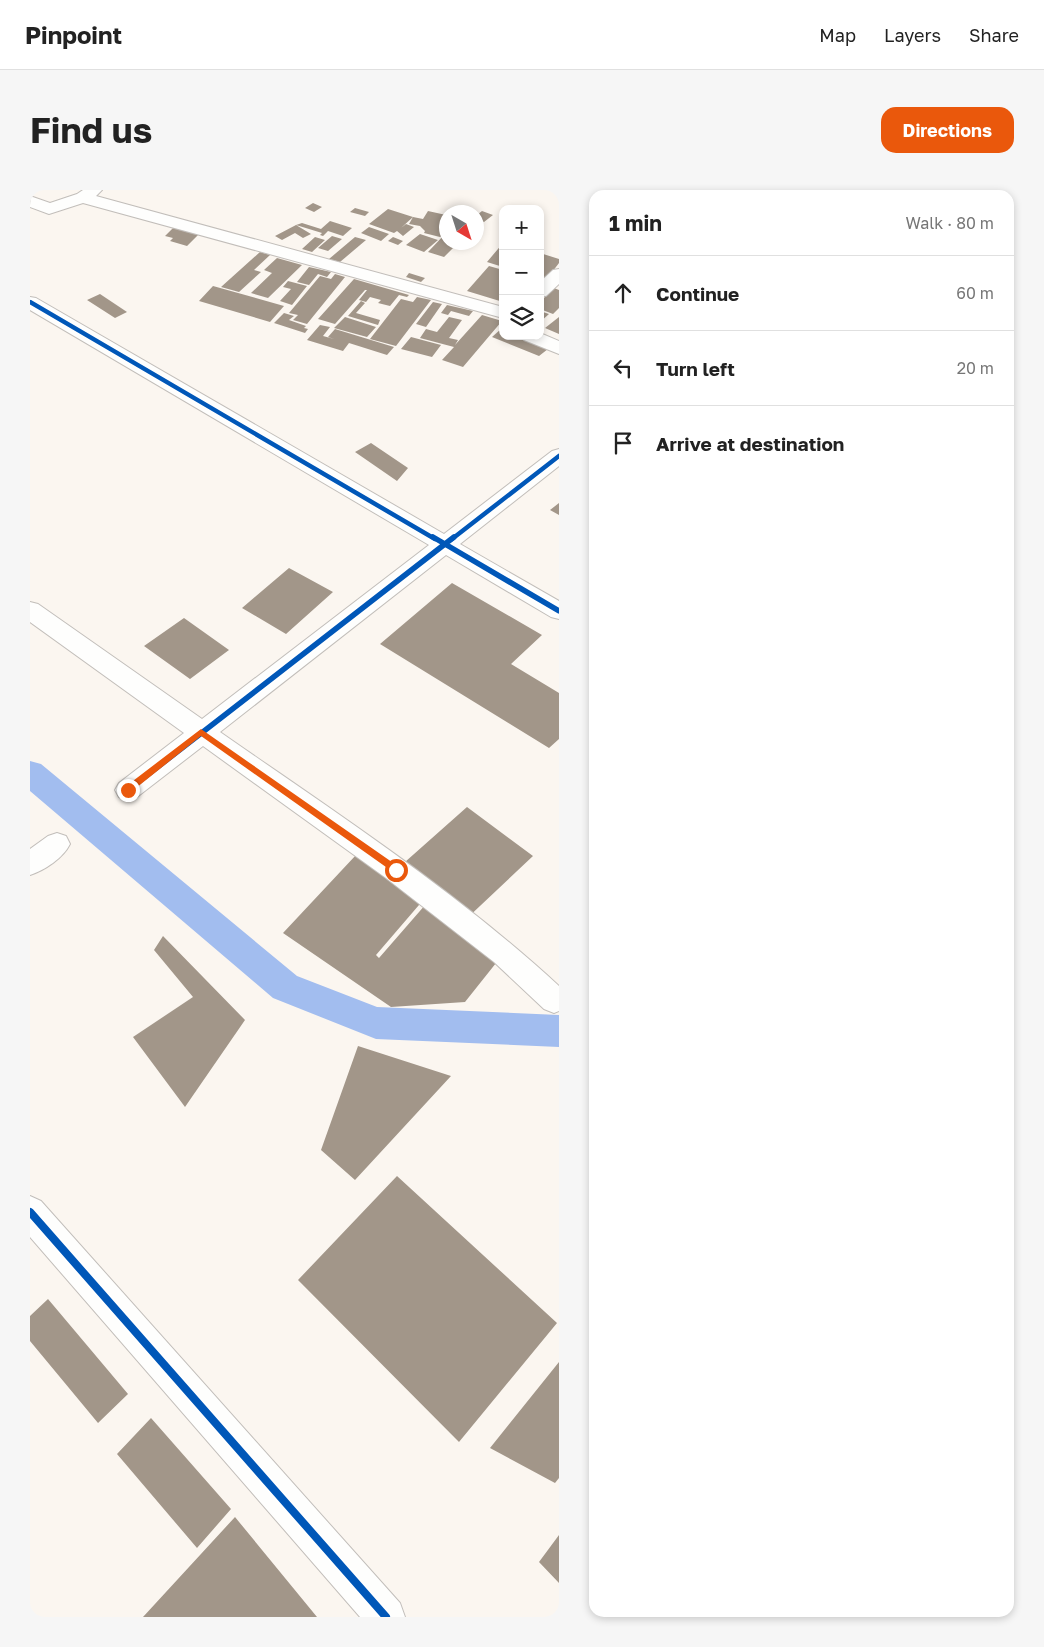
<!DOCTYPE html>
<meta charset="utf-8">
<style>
body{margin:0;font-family:"Golos Text",sans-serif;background:#f6f6f6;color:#222}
.controls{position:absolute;right:15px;top:15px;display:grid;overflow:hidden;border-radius:10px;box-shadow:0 2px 8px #0003}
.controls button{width:45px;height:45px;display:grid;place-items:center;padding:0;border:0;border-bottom:1px solid #e0e0e0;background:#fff;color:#222;font:25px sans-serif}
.compass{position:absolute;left:409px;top:15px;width:45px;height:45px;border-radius:50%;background:#fff;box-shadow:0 2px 8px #0003;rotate:141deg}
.stop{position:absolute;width:15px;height:15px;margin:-11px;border:4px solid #ea580c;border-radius:50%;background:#fff}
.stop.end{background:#ea580c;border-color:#fff;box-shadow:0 1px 5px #0008}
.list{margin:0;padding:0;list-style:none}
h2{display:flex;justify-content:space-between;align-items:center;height:65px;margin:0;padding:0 20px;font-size:21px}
h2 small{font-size:16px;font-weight:400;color:#767676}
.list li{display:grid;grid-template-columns:32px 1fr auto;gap:15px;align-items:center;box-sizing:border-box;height:75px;padding:0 20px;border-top:1px solid #e0e0e0}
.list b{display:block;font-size:19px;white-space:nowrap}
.list em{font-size:16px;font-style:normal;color:#767676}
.icon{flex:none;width:28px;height:28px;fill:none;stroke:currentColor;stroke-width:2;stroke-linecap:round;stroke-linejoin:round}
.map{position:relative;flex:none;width:529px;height:1427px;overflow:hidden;border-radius:15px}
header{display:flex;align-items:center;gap:30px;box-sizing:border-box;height:70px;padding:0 25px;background:#fff;border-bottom:1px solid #e0e0e0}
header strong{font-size:24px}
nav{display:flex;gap:28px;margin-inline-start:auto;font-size:18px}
.intro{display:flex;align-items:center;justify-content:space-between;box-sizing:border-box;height:120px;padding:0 30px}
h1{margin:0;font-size:35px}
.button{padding:12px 22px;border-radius:15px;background:#ea580c;color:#fff;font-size:18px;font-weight:700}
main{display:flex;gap:30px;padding:0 30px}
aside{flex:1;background:#fff;border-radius:15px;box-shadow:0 2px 8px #0003}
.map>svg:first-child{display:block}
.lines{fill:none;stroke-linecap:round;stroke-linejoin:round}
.canal{fill:#a2bdef;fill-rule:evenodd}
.building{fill:#a29689}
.minor-casing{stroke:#c2beba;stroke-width:2}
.minor{fill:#fefefd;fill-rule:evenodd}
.cycleway-far2-casing{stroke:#fff;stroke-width:6}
.cycleway-far1-casing{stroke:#fff;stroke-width:9}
.cycleway-casing{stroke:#fff;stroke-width:11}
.cycleway-far2{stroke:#0057b8;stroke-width:4.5}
.cycleway-far1{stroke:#0057b8;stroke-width:5.5}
.cycleway{stroke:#0057b8;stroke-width:8}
.route{fill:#ea580c}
</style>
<header>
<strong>Pinpoint</strong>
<nav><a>Map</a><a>Layers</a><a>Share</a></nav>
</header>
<div class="intro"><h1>Find us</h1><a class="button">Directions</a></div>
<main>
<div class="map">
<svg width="529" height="1427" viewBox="0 0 529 1427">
<rect width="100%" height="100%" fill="#fbf6f0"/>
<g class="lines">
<!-- canal -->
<path class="canal" d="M0,571L11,574L267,786L347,817L529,825V857L346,849L243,808L0,601Z"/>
</g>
<!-- building -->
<path class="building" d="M283,13L292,17L284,22L275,18Z
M325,18L339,22L335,26L320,22Z
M358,19L383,27L371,38L376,34L384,37L373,46L367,41L364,43L339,34Z
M398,21L416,25V52H429L414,67L398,62L415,44L410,47L394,43L395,41L390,36L379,34L383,27L393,29Z
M452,21L463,25L454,32L447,29V25Z
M300,31L322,38L313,46L298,41L293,46L290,45L292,43L266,35L272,33L291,39Z
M266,35L281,44L273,48L265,43L252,50L245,46Z
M144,37L169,44L157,56L140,51L143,48L135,46Z
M339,37L359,44L351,51L331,43Z
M390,44L408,50L394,62L376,55Z
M302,46L312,49L298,61L288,58Z
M285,47L295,50L282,62L272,59Z
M325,47L336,50L310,72L299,69Z
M363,47L373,51L368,55L358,51Z
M473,53V77L457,72Z
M230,62L240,65L224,80L231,82L209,102L191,97Z
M510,63L529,69V73L516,90L510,88Z
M247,68L272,75L238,108L221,103L242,83L234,80Z
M459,76L473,80V112L437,101Z
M279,77L301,82L297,87L288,84L279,95L267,92Z
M379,83L395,88L391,92L376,87Z
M305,84L315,87L277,134L263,130L268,125L259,123L290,86L301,89Z
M324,89L379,105L377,107L369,105L360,116L348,113L351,110L340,107L336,112L329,110L337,100H335L305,134L288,129Z
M258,91L277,96L262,115L250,111L261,99L253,97Z
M183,96L254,116L240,132L169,111Z
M524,98L529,100V118L523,124L510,119V112Z
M70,104L97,122L85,128L57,110Z
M387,107L401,110L366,156L340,149L371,109L383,112Z
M331,111L335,113L326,123L350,130L348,135L318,126Z
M403,112L412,114L396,137L386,134Z
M417,115L443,121L439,126L421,121L418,125L411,123Z
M510,121L519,124L510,132Z
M254,123L264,126L259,130L276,136L274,138L278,139L275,143L244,133Z
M452,125L472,131L433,177L412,170L424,157L390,148L396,139L407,142L419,127L432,130L419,148L428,150L425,155Z
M315,127L346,137L337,147L304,138Z
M529,127V144L515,138Z
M290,135L300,137L293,146L304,149L298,147L305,139L364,157L357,165L319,153L313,161L277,150Z
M471,139L473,146H488L518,159L509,166L462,147Z
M381,147L411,155L402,167L371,159Z
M341,253L378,278L367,291L325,262Z
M529,313V325L520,320Z
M259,378L303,402L256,444L212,418Z
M422,393L512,445L481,474L529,503V549L519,558L350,454Z
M154,428L199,460L160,489L114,456Z
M437,617L503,666L433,732L366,680Z
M326,665L395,708L346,765L349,768L396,714L474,763L435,812L361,817L253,743Z
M133,746L215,830L155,917L103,847L163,807L124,760Z
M328,856L421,886L325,990L291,960Z
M367,986L527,1133L429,1252L268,1090Z
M18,1109L98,1204L68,1233L0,1151V1126Z
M529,1172V1288L525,1293L460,1258Z
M121,1228L201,1319L167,1358L87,1264Z
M205,1327L287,1427H113Z
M529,1345V1393L509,1372Z"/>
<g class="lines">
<!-- minor casing -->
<g class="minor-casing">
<path id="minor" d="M53,0H72L66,6L473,117V128L53,13L19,24L0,17V6L20,13L47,4Z
M529,79V94L516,106L510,107V92L523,80Z
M0,107L6,108L414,344L522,261L529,259V276L430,354L529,411V429L521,427L416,365L190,542C306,623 425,700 529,796V821L524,823L514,819L464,772L356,688L173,556L107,607L98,610L89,607L85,600L89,593L154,543L0,432V412L8,414L172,529L399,355L0,120Z
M510,143L529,151V164L494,150L492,146H510Z
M27,643L36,646L40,654C33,668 15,680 0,685V659L18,646Z
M0,1006L11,1011L370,1413L375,1427H330L0,1047Z"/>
</g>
<!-- minor -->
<use href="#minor" class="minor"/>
<!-- cycleway-far2 casing -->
<g class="cycleway-far2-casing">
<path id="cycleway-far2" d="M0,112L405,349
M422,349L529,266"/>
</g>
<!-- cycleway-far1 casing -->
<g class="cycleway-far1-casing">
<path id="cycleway-far1" d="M403,347L529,421
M98,600L424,347"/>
</g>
<!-- cycleway casing -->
<g class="cycleway-casing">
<path id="cycleway" d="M0,1022L356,1427"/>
</g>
<!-- cycleway-far2 -->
<use href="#cycleway-far2" class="cycleway-far2"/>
<!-- cycleway-far1 -->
<use href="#cycleway-far1" class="cycleway-far1"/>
<!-- cycleway -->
<use href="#cycleway" class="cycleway"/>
</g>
<!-- route -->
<path class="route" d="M171,539L369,677V682H363L171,546L101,602H95V597Z"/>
</svg>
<div class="controls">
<button>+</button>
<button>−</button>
<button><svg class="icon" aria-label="layers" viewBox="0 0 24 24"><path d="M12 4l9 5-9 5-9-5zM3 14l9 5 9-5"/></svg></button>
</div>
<svg class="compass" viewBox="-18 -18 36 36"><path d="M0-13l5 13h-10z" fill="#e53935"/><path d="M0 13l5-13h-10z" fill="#767676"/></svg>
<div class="stop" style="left:366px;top:680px"></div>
<div class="stop end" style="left:98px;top:600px"></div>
</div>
<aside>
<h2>1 min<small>Walk · 80 m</small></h2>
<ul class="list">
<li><svg class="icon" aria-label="ahead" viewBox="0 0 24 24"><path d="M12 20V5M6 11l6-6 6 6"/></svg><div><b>Continue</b></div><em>60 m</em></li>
<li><svg class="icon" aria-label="left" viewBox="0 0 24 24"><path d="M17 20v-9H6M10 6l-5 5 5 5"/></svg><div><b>Turn left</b></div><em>20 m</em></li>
<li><svg class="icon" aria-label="arrive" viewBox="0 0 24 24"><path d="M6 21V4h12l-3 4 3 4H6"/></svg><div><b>Arrive at destination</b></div></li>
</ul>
</aside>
</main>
